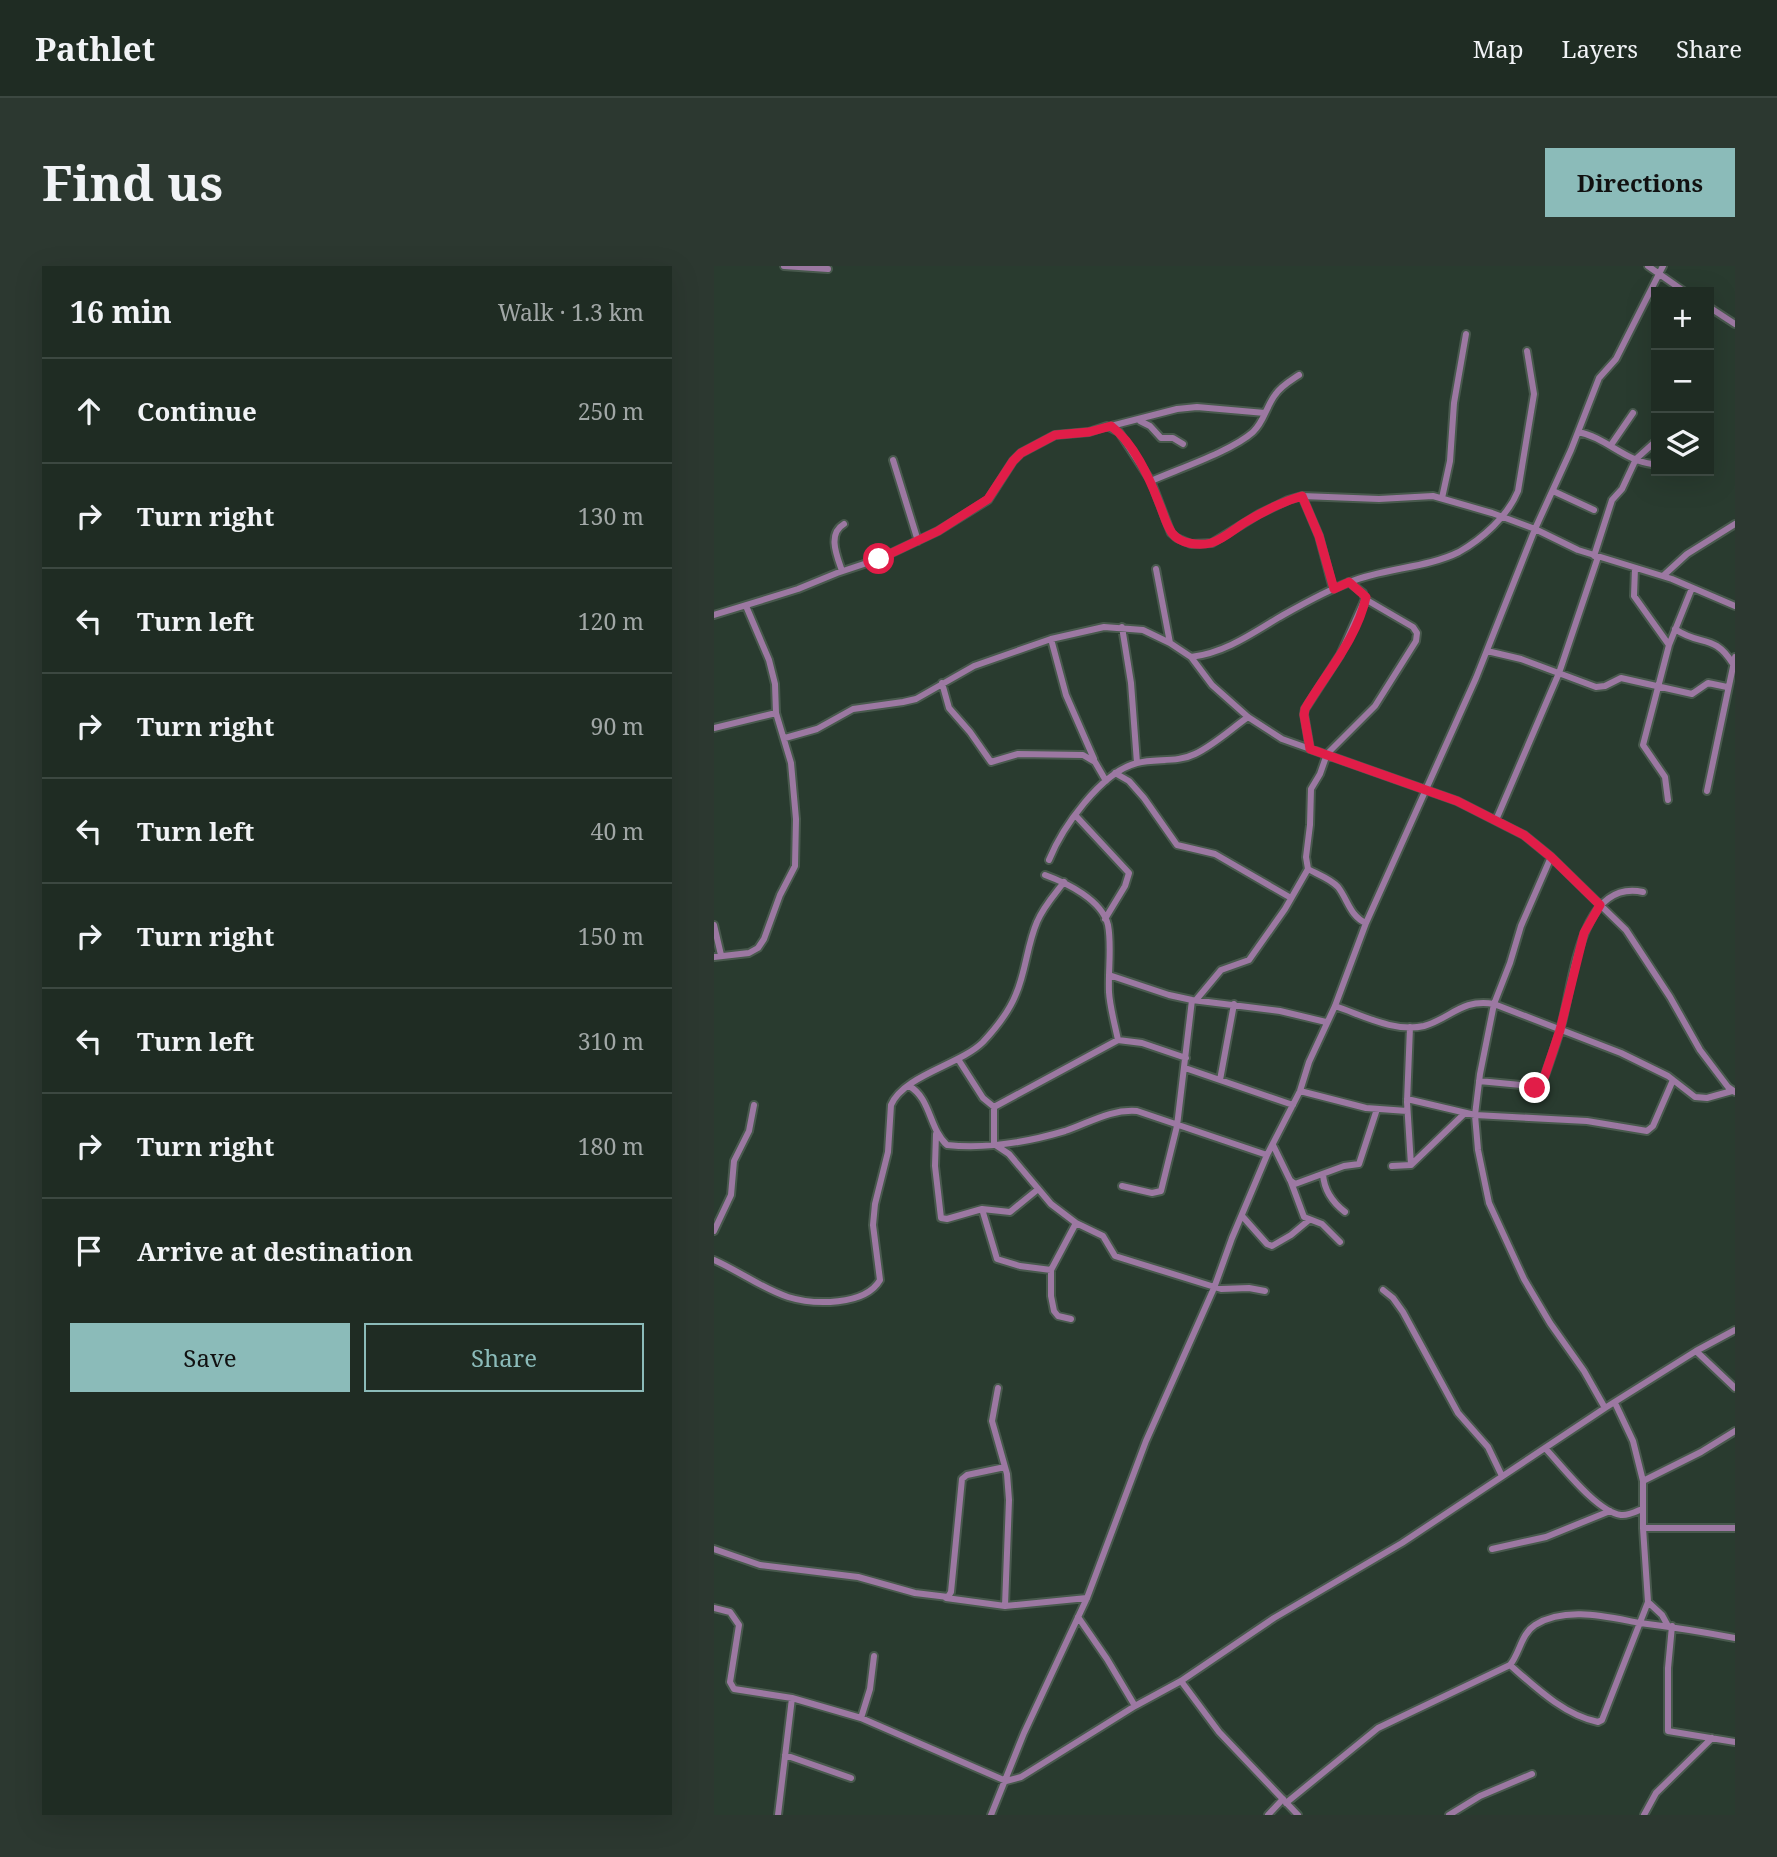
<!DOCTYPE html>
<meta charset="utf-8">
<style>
body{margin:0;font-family:"Noto Serif",serif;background:#2c3830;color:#f1f3f6}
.controls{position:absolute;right:21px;top:21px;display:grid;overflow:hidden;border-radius:0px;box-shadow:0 7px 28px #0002}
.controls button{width:63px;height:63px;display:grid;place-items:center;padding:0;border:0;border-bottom:2px solid #3c4841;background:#1f2c23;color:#f1f3f6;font:35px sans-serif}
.stop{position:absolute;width:21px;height:21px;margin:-16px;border:5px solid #e11d48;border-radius:50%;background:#fff}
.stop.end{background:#e11d48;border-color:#fff;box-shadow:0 2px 7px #0008}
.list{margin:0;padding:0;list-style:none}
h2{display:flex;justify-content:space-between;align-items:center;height:91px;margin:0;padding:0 28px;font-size:30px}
h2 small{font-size:23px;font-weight:400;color:#a1a7a6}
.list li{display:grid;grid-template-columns:46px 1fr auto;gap:21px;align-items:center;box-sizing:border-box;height:105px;padding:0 28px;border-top:2px solid #3c4841}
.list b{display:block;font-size:26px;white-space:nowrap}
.list em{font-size:23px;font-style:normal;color:#a1a7a6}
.actions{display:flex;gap:14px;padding:21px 28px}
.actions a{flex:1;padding:16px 0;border:2px solid #8bbbb9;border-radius:0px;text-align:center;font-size:24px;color:#8bbbb9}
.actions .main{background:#8bbbb9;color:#111}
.icon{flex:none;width:38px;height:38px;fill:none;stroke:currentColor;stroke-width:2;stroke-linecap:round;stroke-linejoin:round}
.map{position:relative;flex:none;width:1021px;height:1549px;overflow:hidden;border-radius:0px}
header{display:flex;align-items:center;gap:42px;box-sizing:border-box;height:98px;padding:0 35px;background:#1f2c23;border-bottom:2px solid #3c4841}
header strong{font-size:33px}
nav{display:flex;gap:38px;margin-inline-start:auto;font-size:24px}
.intro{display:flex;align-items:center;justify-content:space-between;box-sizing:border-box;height:168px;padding:0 42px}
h1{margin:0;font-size:49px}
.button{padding:18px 32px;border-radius:0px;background:#8bbbb9;color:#111;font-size:24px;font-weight:700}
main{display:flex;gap:42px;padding:0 42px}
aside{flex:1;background:#1f2c23;border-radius:0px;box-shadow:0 7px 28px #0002}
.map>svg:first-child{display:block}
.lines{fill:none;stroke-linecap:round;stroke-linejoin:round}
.street-casing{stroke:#48594d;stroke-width:10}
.street{stroke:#9c78a2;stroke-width:6}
.route{stroke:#e11d48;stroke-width:9}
</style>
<header>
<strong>Pathlet</strong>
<nav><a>Map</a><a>Layers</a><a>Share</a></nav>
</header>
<div class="intro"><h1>Find us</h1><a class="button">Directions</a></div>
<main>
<aside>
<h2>16 min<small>Walk · 1.3 km</small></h2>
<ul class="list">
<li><svg class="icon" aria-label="ahead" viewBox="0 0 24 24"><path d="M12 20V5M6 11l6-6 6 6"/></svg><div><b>Continue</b></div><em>250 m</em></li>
<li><svg class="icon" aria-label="right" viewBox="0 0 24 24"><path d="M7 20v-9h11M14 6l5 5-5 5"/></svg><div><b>Turn right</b></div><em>130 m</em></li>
<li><svg class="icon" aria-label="left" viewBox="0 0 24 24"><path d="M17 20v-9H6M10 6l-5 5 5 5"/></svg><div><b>Turn left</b></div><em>120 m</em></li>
<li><svg class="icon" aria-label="right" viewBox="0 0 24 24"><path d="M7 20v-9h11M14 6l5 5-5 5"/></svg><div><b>Turn right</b></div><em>90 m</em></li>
<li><svg class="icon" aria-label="left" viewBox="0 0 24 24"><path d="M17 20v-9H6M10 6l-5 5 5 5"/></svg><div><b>Turn left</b></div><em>40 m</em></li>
<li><svg class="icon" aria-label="right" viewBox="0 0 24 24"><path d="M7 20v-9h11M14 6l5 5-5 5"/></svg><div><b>Turn right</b></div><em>150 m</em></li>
<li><svg class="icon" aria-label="left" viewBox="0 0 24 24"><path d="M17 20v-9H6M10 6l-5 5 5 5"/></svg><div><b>Turn left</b></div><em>310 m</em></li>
<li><svg class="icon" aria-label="right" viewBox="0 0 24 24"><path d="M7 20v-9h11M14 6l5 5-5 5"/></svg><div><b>Turn right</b></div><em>180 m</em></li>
<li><svg class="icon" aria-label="arrive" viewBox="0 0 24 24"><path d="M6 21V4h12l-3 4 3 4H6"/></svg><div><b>Arrive at destination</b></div></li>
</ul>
<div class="actions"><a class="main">Save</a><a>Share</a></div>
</aside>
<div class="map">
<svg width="1021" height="1549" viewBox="0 0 1021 1549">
<rect width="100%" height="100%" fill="#293b2f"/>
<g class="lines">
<!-- street casing -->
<g class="street-casing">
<path id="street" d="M70,0L114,3
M934,0L971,26
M995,41L1021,58
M426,155L436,160L447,172H459L469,178
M397,160L463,143L483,141L551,147
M864,166C891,171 911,195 938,198
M897,179L919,147
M179,194L204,275
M437,215C464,203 518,185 539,166C550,156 552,141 561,129C567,120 576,115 585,109
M839,225L880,244
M588,230L605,270L619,323
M728,232L736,195L740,137L752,68
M880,290L898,234L908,223L922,193L942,175
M921,302L920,330L955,379L929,479L951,511L954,534
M442,303L456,377
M128,305C123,290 113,268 130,258
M949,310L973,288L1021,258
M651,333L699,361L703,367L702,375L661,440L613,488L606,508L597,523L596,559L592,591L594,603C603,608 617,613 624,621C634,634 636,650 652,657
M0,349L84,323L123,307L165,293L224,265L274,234L299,195L307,187L341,169L375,166L393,160L405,166L437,215L457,267L463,272L477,278L498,277L545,248L574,234L588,230L665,233L719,230L778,247L821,263L864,284L958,313L1021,340
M408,361L417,417L423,497
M961,363C987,381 1000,367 1019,398
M337,373L352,429L380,493
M955,379L978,322
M773,385L807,393L882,421L891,420L907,412L978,428L994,417L1013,421
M477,391C510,387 536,369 564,352C587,339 611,325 636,316C670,302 713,302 745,286C768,273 794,250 804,225L820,128L813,85
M228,417L235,442L256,466L277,496L304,488L369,489L381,496L392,515
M0,462L62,447
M71,472L103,463L139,443L189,436L202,433L260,400L337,373L390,361L429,364L456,377L477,391L498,419L534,451L568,473L743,535L810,569L837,591L912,664L956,731L986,784L1014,821L1021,826
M596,483L590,448L591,443L626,389L651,333L649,327L635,316
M401,507L415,515L430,532L463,579L501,588L577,632
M993,525L1021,391
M362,550L415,607L411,620L391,653
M782,554L845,407L884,291
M837,591L807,660L796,697L780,738L766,808L761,849L764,884L775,937L810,1013L836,1057L870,1105L891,1142
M335,594C348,562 387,506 423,497C442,492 463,497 481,488C500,479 517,463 534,451
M331,609C353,617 388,634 394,659C398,680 394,704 395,726C396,742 401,759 404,774
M0,659L7,689
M0,691L35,687L44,682L50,673L66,629L81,600L82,553L77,497L62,447L61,418L55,394L32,340
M395,709L455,729L478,734L566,745L612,756
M482,734L507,704L535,694L571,643L594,603
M621,740C648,749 681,767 710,760C736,753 748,732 780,738L907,787L954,810L981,831L993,832L1018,825
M696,761L693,836L697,899
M244,793L269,832L280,841L404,774L428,777L472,792
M471,802L579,839
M506,814L520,738
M765,815L827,821C833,802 841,783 846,764C859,722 864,612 929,626
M195,820C217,832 215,863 233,879C271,883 314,876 351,865C375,857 396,843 423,845L553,889
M586,825L652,842L693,845
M693,833L761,849L873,855L933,865L939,860L959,814
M280,841V878L295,888L337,938L362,957L389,970L401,990L507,1023L535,1022L551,1025
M222,868L221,900L227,952L233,953L268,943L296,946L323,924
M559,879L576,914L581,918L630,900L645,898L663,843
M678,900L697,899L751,847
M609,908C610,924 618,936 631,946
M577,916L590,951L608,958L626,976
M408,920L438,927L447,925L463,860L478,734
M268,943L283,993L306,1000L337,1004
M529,951L553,978L558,980L577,969L595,954
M0,965L17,929L20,895L35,865L40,839
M0,994C25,1005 49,1023 74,1031C100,1039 151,1040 166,1014L159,959L161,938L174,886L177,839C190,809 246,799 269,776C282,762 295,746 302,728C312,705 313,679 323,656C329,641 341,628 350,616
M669,1024L679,1032L689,1046L744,1147L774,1181L788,1210
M357,1053L344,1050L340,1045L337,1030V1004L362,957
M982,1085L1021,1122
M284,1122L278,1155L293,1208L295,1234L291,1340
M831,1182C848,1200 883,1246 907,1249C914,1250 921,1246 928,1243
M929,1215L987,1186L1021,1165
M929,1262H1021
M0,1283L46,1299L144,1311L201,1327L234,1331L237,1326L248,1213L253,1209L291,1201
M778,1283L832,1271L896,1245
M232,1332L291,1340L373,1332
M934,1336L948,1349L954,1360
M0,1342L16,1346L25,1359L16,1416L20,1423L78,1432L147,1452L292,1515L307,1511L421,1440L467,1415L560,1352L688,1277L891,1142L982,1085L1021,1064
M364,1351L393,1393L421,1440
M958,1360L954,1402V1465L1021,1476
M796,1399C821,1421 850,1449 884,1456L888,1454L934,1336L929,1262V1215L919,1175L901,1137
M467,1415L505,1466L584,1549
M147,1452L156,1423L160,1390
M71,1489L137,1512
M572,1537L664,1462L796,1399C806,1387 807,1368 821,1359C852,1340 893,1351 926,1357C958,1361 989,1366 1021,1372
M64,1549L78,1432
M277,1549L310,1467L373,1332L432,1175L500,1022L518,972L553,889L586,825L595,796L621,740L652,657L762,412L821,263L857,184L885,112L902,93L949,0
M554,1549L569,1533
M735,1549L766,1530L818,1508
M930,1549L942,1527L998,1472"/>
</g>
<!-- street -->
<use href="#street" class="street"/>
</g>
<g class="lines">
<!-- route -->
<path class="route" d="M165,293L224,265L274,233L299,195L307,187L341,169L375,166L397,160C420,177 435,211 445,237C449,246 452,259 458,267C466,278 485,280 497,277C510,273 519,264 530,257C548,246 567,236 588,230L605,270L620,323L635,316L652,331C643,373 612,407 591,443L590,449L596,483L743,535L810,569L837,591L886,639L870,667L846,764L827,821L821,822"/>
</g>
</svg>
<div class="controls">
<button>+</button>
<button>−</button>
<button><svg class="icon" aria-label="layers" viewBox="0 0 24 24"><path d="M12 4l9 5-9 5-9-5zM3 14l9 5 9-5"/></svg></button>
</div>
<div class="stop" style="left:165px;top:293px"></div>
<div class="stop end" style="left:821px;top:822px"></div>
</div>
</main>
